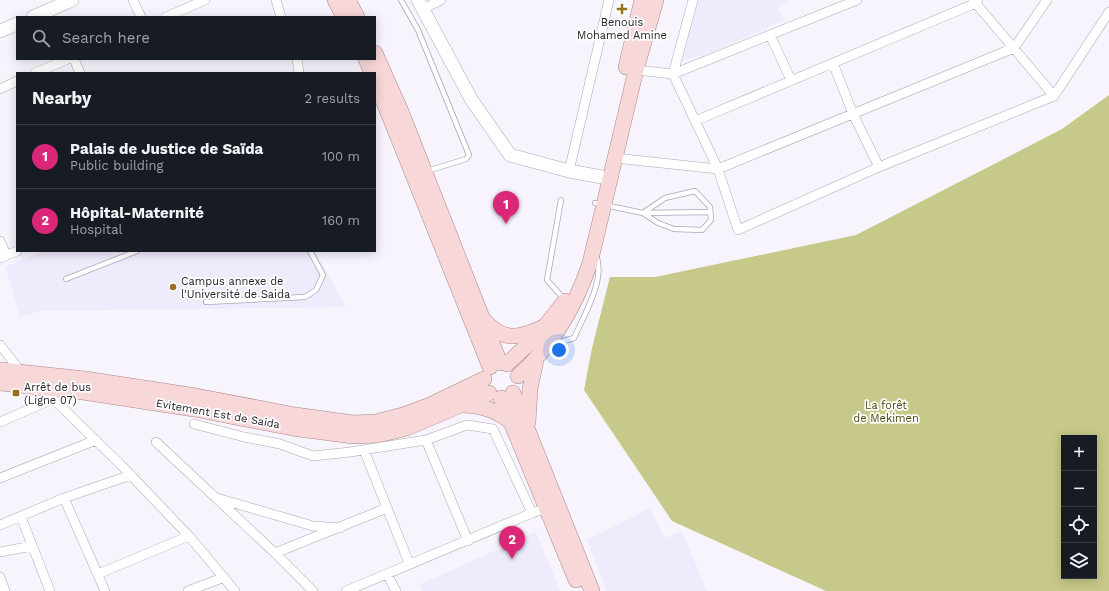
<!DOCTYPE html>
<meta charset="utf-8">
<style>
body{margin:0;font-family:"Work Sans",sans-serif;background:#20242c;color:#f1f3f6}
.controls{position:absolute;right:12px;bottom:12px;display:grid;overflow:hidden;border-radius:0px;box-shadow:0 2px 10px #0003}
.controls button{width:36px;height:36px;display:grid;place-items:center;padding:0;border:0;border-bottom:1px solid #363941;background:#171b24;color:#f1f3f6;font:20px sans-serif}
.you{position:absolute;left:559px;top:350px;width:14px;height:14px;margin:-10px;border:3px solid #fff;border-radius:50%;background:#1a73e8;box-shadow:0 0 0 6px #1a73e833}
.badge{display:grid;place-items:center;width:26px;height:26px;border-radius:50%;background:#db2777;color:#fff;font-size:13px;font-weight:700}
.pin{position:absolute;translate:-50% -33px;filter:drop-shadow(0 1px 2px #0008)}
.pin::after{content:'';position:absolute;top:21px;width:14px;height:12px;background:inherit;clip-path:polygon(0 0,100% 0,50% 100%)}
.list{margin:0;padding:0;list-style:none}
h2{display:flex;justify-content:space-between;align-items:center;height:52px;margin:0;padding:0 16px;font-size:17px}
h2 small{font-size:13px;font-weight:400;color:#9ea1a6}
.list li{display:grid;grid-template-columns:26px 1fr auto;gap:12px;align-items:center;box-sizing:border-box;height:64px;padding:0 16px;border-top:1px solid #363941}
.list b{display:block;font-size:15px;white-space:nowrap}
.list p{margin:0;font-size:13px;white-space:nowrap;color:#9ea1a6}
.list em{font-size:13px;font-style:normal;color:#9ea1a6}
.icon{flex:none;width:22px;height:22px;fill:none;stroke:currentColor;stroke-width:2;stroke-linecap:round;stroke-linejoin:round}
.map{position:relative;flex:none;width:1109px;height:591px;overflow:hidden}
.search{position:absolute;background:#171b24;box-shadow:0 2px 10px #0003;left:16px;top:16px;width:360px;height:44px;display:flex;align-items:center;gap:10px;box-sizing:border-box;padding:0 14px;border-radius:0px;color:#9ea1a6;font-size:15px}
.panel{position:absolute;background:#171b24;box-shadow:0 2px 10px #0003;left:16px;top:72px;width:360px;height:180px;border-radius:0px}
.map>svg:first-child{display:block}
.built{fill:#efeafc}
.green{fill:#c6c989;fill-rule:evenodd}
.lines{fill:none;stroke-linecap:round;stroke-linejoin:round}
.lane-casing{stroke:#aba7b5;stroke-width:6}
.street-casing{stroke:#aba7b5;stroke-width:10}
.secondary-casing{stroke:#aba7b5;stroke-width:14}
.primary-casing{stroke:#aa868a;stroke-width:16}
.lane{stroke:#fff;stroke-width:4.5}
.street{stroke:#fff;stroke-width:9}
.secondary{stroke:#fff;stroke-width:13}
.primary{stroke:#f8d7d9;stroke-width:15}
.poi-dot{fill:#99701d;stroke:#fff;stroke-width:1.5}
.labels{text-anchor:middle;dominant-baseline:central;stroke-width:3.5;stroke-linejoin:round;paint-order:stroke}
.poi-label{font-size:11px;fill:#232227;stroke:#fff;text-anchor:start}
.park-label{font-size:11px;fill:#4b4c12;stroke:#fff}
.street-label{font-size:11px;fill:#232227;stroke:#fff}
</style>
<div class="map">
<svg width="1109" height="591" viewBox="0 0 1109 591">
<rect width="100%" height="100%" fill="#f7f4fd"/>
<!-- built -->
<path class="built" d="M698,0H790L778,9L785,20L712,52L682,61Z
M42,251H315L346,307L42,311L20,316L5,267Z
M650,508L665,538L682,531L707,591H607L587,540Z
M536,532L560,591H422L419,585Z"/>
<!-- green -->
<path class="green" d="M1109,95V591H826L672,521L584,390L592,348L610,277H655L856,235L1062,129ZM1064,438H1094V576H1064Z"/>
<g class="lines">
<!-- lane casing -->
<g class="lane-casing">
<path id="lane" d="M401,0L418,30L469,155L466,159L427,171
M561,200L547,280L564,299
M595,203L643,213L658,223L674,229L702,230L711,220L710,207L695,191L665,198L643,213
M643,213L710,212
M66,279L137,251
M206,302L305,297L316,290L323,275L310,251
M553,344L574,338C584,315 606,279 596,255"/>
</g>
<!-- street casing -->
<g class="street-casing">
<path id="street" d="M133,0L141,17
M276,0L281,17
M693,0L673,74L718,169L738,230L879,167L1054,96L1109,12
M973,0L1054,96
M423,9L441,0
M166,17L205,0
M770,35L791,80
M74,59L80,73
M297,59L299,73
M833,63L853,114L879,167
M636,70L673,74L857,0
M35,73L68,59
M0,89L17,81
M695,121L976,3L978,0
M615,158L718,169L1014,48L1047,0
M569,171L609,0
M0,241L6,255
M0,258L17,251
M0,345L22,373
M42,388L122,466L189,536L235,591
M0,422L53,399
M194,424L244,437L280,444L313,456L350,452L426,440L467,425L493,429L532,513
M426,440L468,541
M156,442L275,553L313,591
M364,450L409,563
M0,478L96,440
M64,498L105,591
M217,498L313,526L340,528
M21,517L50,591
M0,525L64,498L131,475
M0,552L32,546
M275,553L387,508
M98,574L189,536
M387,574L396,591
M0,577L5,591
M188,591L222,578
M346,591L532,513L551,507"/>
</g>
<!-- secondary casing -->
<g class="secondary-casing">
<path id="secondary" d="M418,0L471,99L510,155L569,171L602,177
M33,17L72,0
M0,31L17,24"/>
</g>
<!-- primary casing -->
<g class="primary-casing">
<path id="primary" d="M335,0L344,17
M348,0L357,17
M375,53L400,109L500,363
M366,59L372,73
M626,67L642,0
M375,80L490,367
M484,320C503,341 517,339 541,328
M507,364L538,335L565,301
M0,370L85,379L196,396L295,415L353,423L376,422L403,415L430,405L484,379
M518,376C552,346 576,305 590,263L636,70L656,0
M0,383L83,392L194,409L292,428L353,436L378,435L407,428L489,393
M513,393L592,591
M501,398L576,580
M464,405C483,406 496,410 511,422
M528,422L530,389L536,360"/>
</g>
<!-- lane -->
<use href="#lane" class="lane"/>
<!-- street -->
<use href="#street" class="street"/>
<!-- secondary -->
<use href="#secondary" class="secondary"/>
<!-- primary -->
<use href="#primary" class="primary"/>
</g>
<!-- markers -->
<g class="poi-dot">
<path d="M620 3h4v4h4v4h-4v4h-4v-4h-4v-4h4z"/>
<circle cx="173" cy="287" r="4"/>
<rect x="12" y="389" width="8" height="8" rx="2"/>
</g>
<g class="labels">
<!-- poi labels -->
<g class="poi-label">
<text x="622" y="22" text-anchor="middle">Benouis<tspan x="622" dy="13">Mohamed Amine</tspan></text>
<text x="181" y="281">Campus annexe de<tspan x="181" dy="13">l'Université de Saida</tspan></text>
<text x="24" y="387">Arrêt de bus<tspan x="24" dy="13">(Ligne 07)</tspan></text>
</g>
<!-- park labels -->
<g class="park-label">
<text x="886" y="405">La forêt<tspan x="886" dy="13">de Mekimen</tspan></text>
</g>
<!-- street labels -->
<g class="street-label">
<text transform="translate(218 414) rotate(10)">Evitement Est de Saida</text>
</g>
</g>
</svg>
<div class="controls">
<button>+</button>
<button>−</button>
<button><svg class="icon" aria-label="locate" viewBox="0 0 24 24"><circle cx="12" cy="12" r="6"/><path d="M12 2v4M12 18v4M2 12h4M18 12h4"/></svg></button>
<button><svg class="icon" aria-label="layers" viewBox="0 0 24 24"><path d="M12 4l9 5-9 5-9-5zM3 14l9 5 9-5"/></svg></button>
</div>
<div class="you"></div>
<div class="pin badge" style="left:506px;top:224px">1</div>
<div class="pin badge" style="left:512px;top:559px">2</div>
<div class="search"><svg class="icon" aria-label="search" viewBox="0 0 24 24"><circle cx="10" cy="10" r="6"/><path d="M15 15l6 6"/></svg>Search here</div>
<section class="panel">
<h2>Nearby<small>2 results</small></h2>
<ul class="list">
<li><span class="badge">1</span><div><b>Palais de Justice de Saïda</b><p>Public building</p></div><em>100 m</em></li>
<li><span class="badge">2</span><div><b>Hôpital-Maternité</b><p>Hospital</p></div><em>160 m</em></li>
</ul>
</section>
</div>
